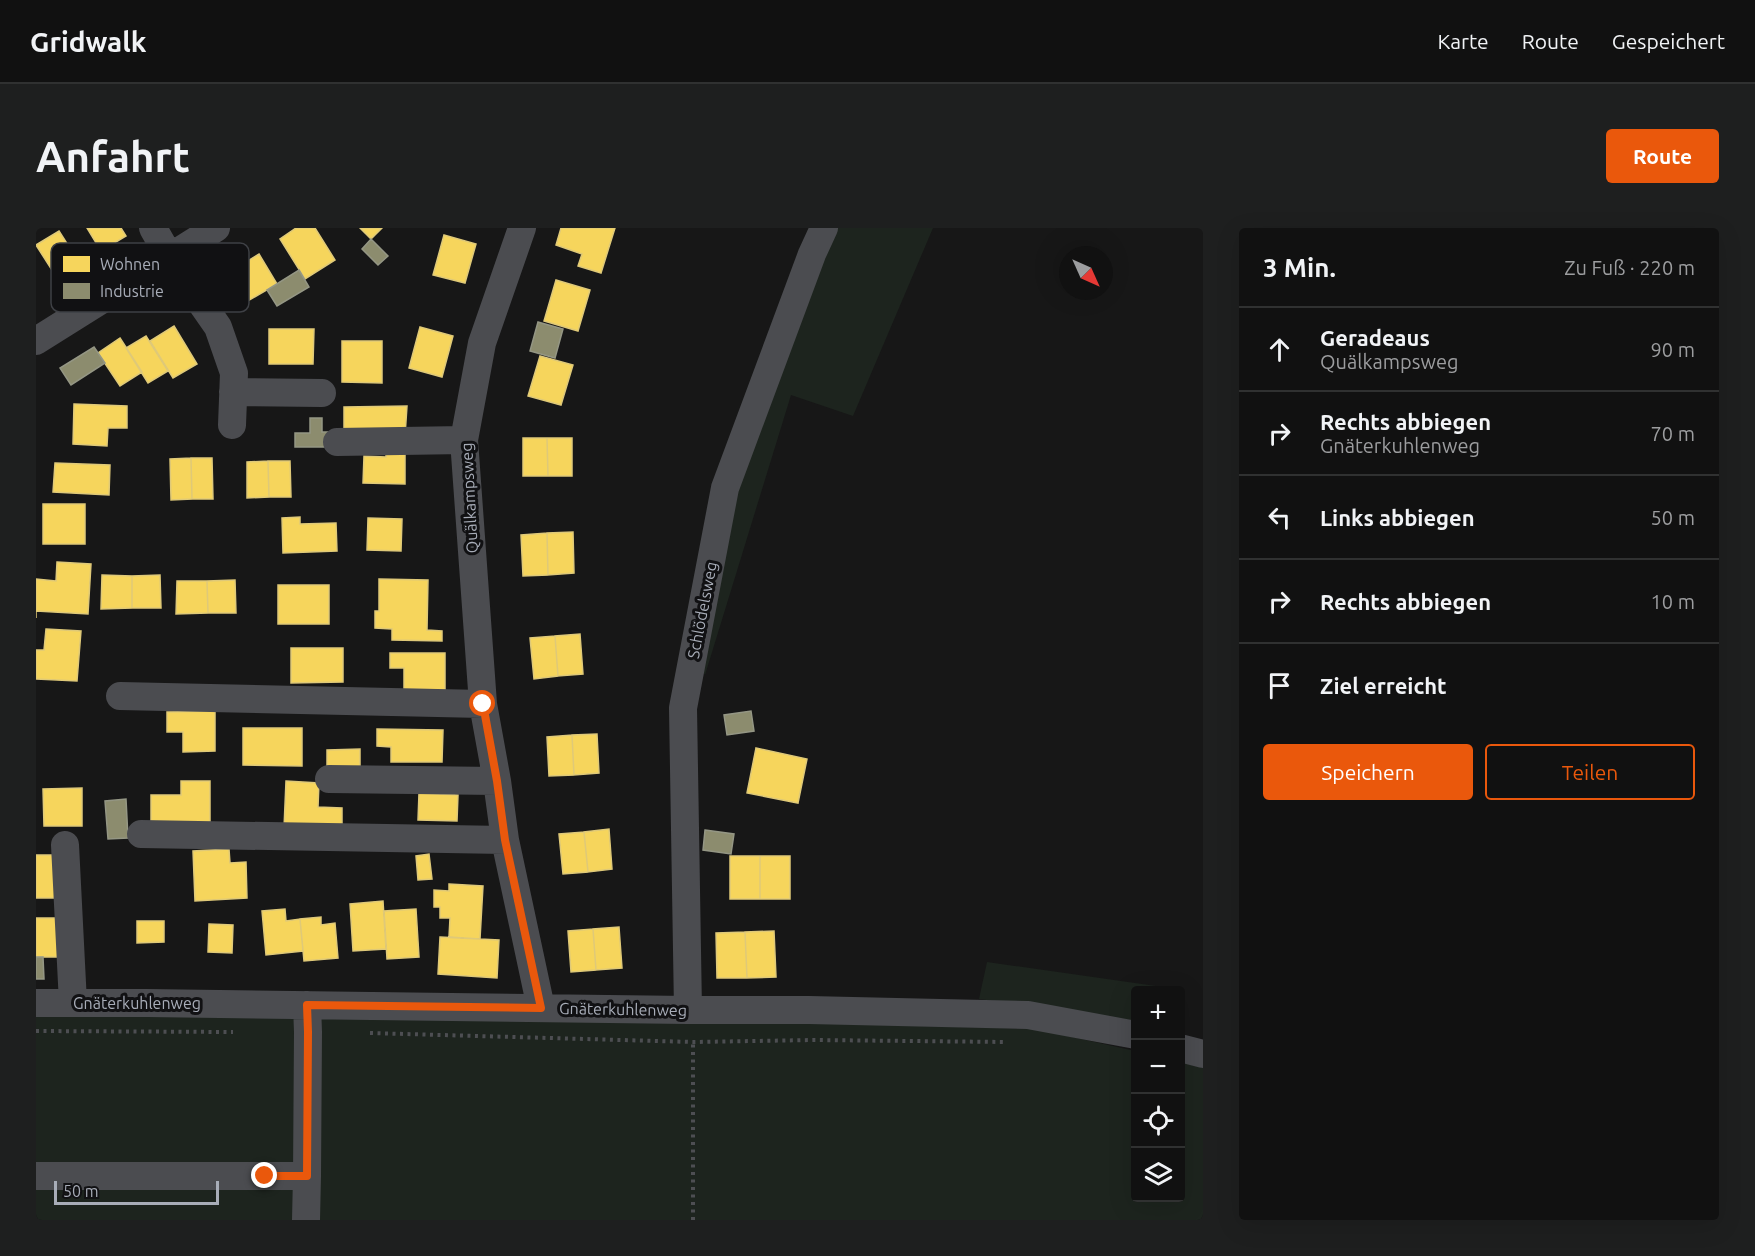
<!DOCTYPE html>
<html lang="de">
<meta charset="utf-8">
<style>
body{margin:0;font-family:Ubuntu,sans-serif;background:#1e1f1f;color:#f1f3f6}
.controls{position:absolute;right:18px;bottom:18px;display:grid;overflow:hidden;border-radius:6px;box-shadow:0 6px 24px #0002}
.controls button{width:54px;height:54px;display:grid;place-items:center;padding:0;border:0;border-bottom:2px solid #303131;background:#111;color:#f1f3f6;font:30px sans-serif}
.compass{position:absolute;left:1023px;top:18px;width:54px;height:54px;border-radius:50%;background:#111;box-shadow:0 6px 24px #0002;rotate:135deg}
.scale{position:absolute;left:18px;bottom:15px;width:165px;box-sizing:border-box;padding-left:6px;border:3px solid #a8adb8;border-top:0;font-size:16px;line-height:21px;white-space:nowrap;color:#a8adb8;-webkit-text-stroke:4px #111113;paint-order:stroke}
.stop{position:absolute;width:18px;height:18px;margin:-14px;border:4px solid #ea580c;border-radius:50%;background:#fff}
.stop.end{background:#ea580c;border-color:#fff;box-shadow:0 2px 6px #0008}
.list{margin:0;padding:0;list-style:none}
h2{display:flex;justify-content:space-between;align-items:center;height:78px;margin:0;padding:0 24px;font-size:26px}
h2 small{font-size:20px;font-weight:400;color:#9c9d9f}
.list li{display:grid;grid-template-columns:39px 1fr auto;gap:18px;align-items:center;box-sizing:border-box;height:84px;padding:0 24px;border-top:2px solid #303131}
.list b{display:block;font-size:22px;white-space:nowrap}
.list p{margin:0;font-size:20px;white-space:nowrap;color:#9c9d9f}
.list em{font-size:20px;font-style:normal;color:#9c9d9f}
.actions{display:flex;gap:12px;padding:18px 24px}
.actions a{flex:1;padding:14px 0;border:2px solid #ea580c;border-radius:6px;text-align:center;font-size:21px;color:#ea580c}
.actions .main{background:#ea580c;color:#fff}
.icon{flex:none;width:33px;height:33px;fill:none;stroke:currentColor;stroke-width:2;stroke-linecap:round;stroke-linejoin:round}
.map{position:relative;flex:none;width:1167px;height:992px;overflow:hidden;border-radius:6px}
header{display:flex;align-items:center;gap:36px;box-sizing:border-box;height:84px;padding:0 30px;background:#111;border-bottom:2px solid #303131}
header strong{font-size:28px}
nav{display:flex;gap:33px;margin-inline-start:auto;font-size:21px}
.intro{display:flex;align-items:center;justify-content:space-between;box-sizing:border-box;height:144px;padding:0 36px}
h1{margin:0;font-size:42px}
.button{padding:15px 27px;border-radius:6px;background:#ea580c;color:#fff;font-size:21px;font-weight:700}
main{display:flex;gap:36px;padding:0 36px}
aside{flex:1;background:#111;border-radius:6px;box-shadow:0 6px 24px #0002}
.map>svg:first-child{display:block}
.green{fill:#1d241e}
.homes{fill:#f6d55c;stroke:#dfc978;stroke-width:1.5}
.industry{fill:#8c8c6e;stroke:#949684;stroke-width:1.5}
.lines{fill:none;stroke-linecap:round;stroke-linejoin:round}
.path{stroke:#4d4e52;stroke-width:4;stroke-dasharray:3 4.5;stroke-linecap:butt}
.minor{stroke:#4b4c50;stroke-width:28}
.route{stroke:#ea580c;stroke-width:8}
.labels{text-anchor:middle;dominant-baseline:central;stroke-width:6;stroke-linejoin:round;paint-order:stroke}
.street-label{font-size:16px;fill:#a8adb8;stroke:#111113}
.key{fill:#111113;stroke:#3e4045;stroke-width:1.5}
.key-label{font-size:16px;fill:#a8adb8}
</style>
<header>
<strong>Gridwalk</strong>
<nav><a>Karte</a><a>Route</a><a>Gespeichert</a></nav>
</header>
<div class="intro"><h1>Anfahrt</h1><a class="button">Route</a></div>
<main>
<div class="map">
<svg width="1167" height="992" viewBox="0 0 1167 992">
<rect width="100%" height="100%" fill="#171717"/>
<!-- green -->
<path class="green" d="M798,0H897L817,188L755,167L669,447L663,436L697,266Z
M951,734L1127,759L1126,762H1100L1099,793L943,771Z
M0,784L608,791L1000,801L1099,823L1100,970H1144L1145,834L1167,840V992H0Z"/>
<!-- homes -->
<path class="homes" d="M51,0H85L90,8L65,23Z
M260,0H279L299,32L269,51L244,11Z
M324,0H346L335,11Z
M525,0H579L565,45L542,38L546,26L520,17Z
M23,3L44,36L21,50L0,17Z
M408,7L440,16L429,55L397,47Z
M223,26L241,56L203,78L186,49Z
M520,52L554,62L542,103L508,93Z
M138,98L161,136L137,150L114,113Z
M384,99L417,108L406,149L373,140Z
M233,101H278L277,136H233Z
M110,108L132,143L112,155L90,120Z
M84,110L106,144L84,158L62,125Z
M306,113H346V155L306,154Z
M504,128L537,137L525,177L492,168Z
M38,176L91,178V200H72L71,218L37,216Z
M371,178L369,208L308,210V179Z
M487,210H511L512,248H487Z
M511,210H536V248H512Z
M350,221H369V256L327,255L328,228L350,229Z
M155,230L156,271L135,272L134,231Z
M155,230H176L177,271H156Z
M232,233H254L255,269H233Z
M232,233L233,269L211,270V234Z
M19,235L74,237L73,267L17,264Z
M7,276H49V316H7Z
M264,289V296L300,295L301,323L247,325L246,290Z
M332,290L366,291L365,323L331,322Z
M537,304L538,345L512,347L511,305Z
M511,305L512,347L487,348L485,307Z
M21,334L55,336L52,386L0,383V390V351L20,353Z
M66,347L96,348V380L65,381Z
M124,347L125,380H96V348Z
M343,351L392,352L391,402L406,403V413L356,412V401L339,400V383H343Z
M199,352L200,385H172L171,353Z
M141,353H171L172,385L140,386Z
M242,357H293V396H242Z
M10,401L45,403L41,453L0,451V422H8Z
M544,406L547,446L522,448L519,408Z
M519,408L522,448L498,451L494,410Z
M255,420H307V454L255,455Z
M354,425H409V462L368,461V440H354Z
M179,483V523L147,524V504H131V484Z
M207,500H266V538L207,537Z
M341,501L407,502L406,534H355V519L341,518Z
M561,506L563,545L538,547L536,507Z
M536,507L538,547L513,548L511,509Z
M720,520L771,531L762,575L711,565Z
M324,521V545H291V522Z
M145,553H174V600H115V567H145Z
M250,553L283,555L282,579L306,580V602L248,600Z
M46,560V598H8L7,561Z
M383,565L422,567L421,593L382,592Z
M573,601L576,641L552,644L548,604Z
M548,604L552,644L527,646L523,606Z
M193,621L194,635L210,634L211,670L159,673L157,623Z
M393,626L396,651L382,652L380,628Z
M0,627H22V670H0Z
M694,628H724V671H694Z
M724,628H754V671H724Z
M413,656L447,658L444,711L413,709L414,690H404V679H398V662L413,663Z
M347,673L350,721L317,723L314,676Z
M249,681L250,693L264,691L267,723L230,727L226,683Z
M380,681L383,729L351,731L348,683Z
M285,689V697L299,695L302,730L268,733L264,691Z
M0,690H23L24,729H0Z
M101,693H128V714L101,715Z
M173,696L197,697L196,725L172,724Z
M583,699L586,740L560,742L557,701Z
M557,701L560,742L535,744L532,703Z
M738,703L740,749L711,750L709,704Z
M709,704L711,750H681L680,705Z
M404,709L463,712L461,750L402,746Z"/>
<!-- industry -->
<path class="industry" d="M335,11L352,28L342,37L326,21Z
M263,42L273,59L241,78L231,62Z
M502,94L527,101L519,130L494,123Z
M58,119L69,135L35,157L24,140Z
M274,190H286V204H297V219H259V205H274Z
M715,483L718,503L691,507L688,487Z
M90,571L92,610L72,611L69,573Z
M669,602L698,606L695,626L667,622Z
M0,729H7L8,751H0Z"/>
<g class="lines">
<!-- path -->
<path class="path" d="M0,803L197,804
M334,805L657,814L778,812L971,814
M657,992V814"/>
<!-- minor -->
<path class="minor" d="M117,0L134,30L182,99L198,145L196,197
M486,0L446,115L428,212L447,476L461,553L469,612L505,780
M0,113L180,0
M197,164L286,165
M301,214L428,212
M84,468L447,476
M293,551L461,553
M105,606L469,612
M29,617L37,775
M0,775H111L652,782H773L992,787L1100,807
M652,782L647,480L689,260L776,26L788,0
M1144,820L1167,826
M0,948H271L272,804L271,777
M270,992L271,948"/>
</g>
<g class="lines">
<!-- route -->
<path class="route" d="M229,948H271L272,804L271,777L505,780L469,612L461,553L447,476"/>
</g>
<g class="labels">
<!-- street labels -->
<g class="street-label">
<text transform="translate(433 270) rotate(-93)">Quälkampsweg</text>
<text transform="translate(666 382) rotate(-79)">Schlödelsweg</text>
<text x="101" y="775">Gnäterkuhlenweg</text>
<text transform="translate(587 781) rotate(1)">Gnäterkuhlenweg</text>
</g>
</g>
<!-- legend -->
<rect x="15" y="15" width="198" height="69" rx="9" class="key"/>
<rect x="27" y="28" width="27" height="16" fill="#f6d55c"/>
<rect x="27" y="55" width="27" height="16" fill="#8c8c6e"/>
<g class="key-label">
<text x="64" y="42">Wohnen</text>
<text x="64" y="69">Industrie</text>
</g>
</svg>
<div class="controls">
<button>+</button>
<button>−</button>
<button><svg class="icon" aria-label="locate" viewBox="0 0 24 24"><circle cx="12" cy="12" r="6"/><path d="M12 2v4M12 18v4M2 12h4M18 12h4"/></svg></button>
<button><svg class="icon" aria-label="layers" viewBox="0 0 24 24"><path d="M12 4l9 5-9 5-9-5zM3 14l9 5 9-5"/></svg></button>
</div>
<svg class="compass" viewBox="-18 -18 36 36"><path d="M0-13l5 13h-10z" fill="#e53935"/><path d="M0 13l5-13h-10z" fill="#9c9d9f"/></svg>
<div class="scale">50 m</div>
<div class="stop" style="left:447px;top:476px"></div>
<div class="stop end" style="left:229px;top:948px"></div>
</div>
<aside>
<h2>3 Min.<small>Zu Fuß · 220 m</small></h2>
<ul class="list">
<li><svg class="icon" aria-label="ahead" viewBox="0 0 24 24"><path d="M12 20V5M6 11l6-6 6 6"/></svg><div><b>Geradeaus</b><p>Quälkampsweg</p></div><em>90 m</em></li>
<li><svg class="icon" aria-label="right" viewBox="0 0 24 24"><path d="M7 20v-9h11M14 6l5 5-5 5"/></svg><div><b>Rechts abbiegen</b><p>Gnäterkuhlenweg</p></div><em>70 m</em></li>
<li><svg class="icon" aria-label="left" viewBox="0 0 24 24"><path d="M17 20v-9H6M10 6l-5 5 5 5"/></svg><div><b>Links abbiegen</b></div><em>50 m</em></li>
<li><svg class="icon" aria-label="right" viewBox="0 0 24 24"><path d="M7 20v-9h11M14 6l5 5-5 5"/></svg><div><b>Rechts abbiegen</b></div><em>10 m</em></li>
<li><svg class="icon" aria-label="arrive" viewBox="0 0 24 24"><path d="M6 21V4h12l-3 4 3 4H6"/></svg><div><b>Ziel erreicht</b></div></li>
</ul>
<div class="actions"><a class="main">Speichern</a><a>Teilen</a></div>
</aside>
</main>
